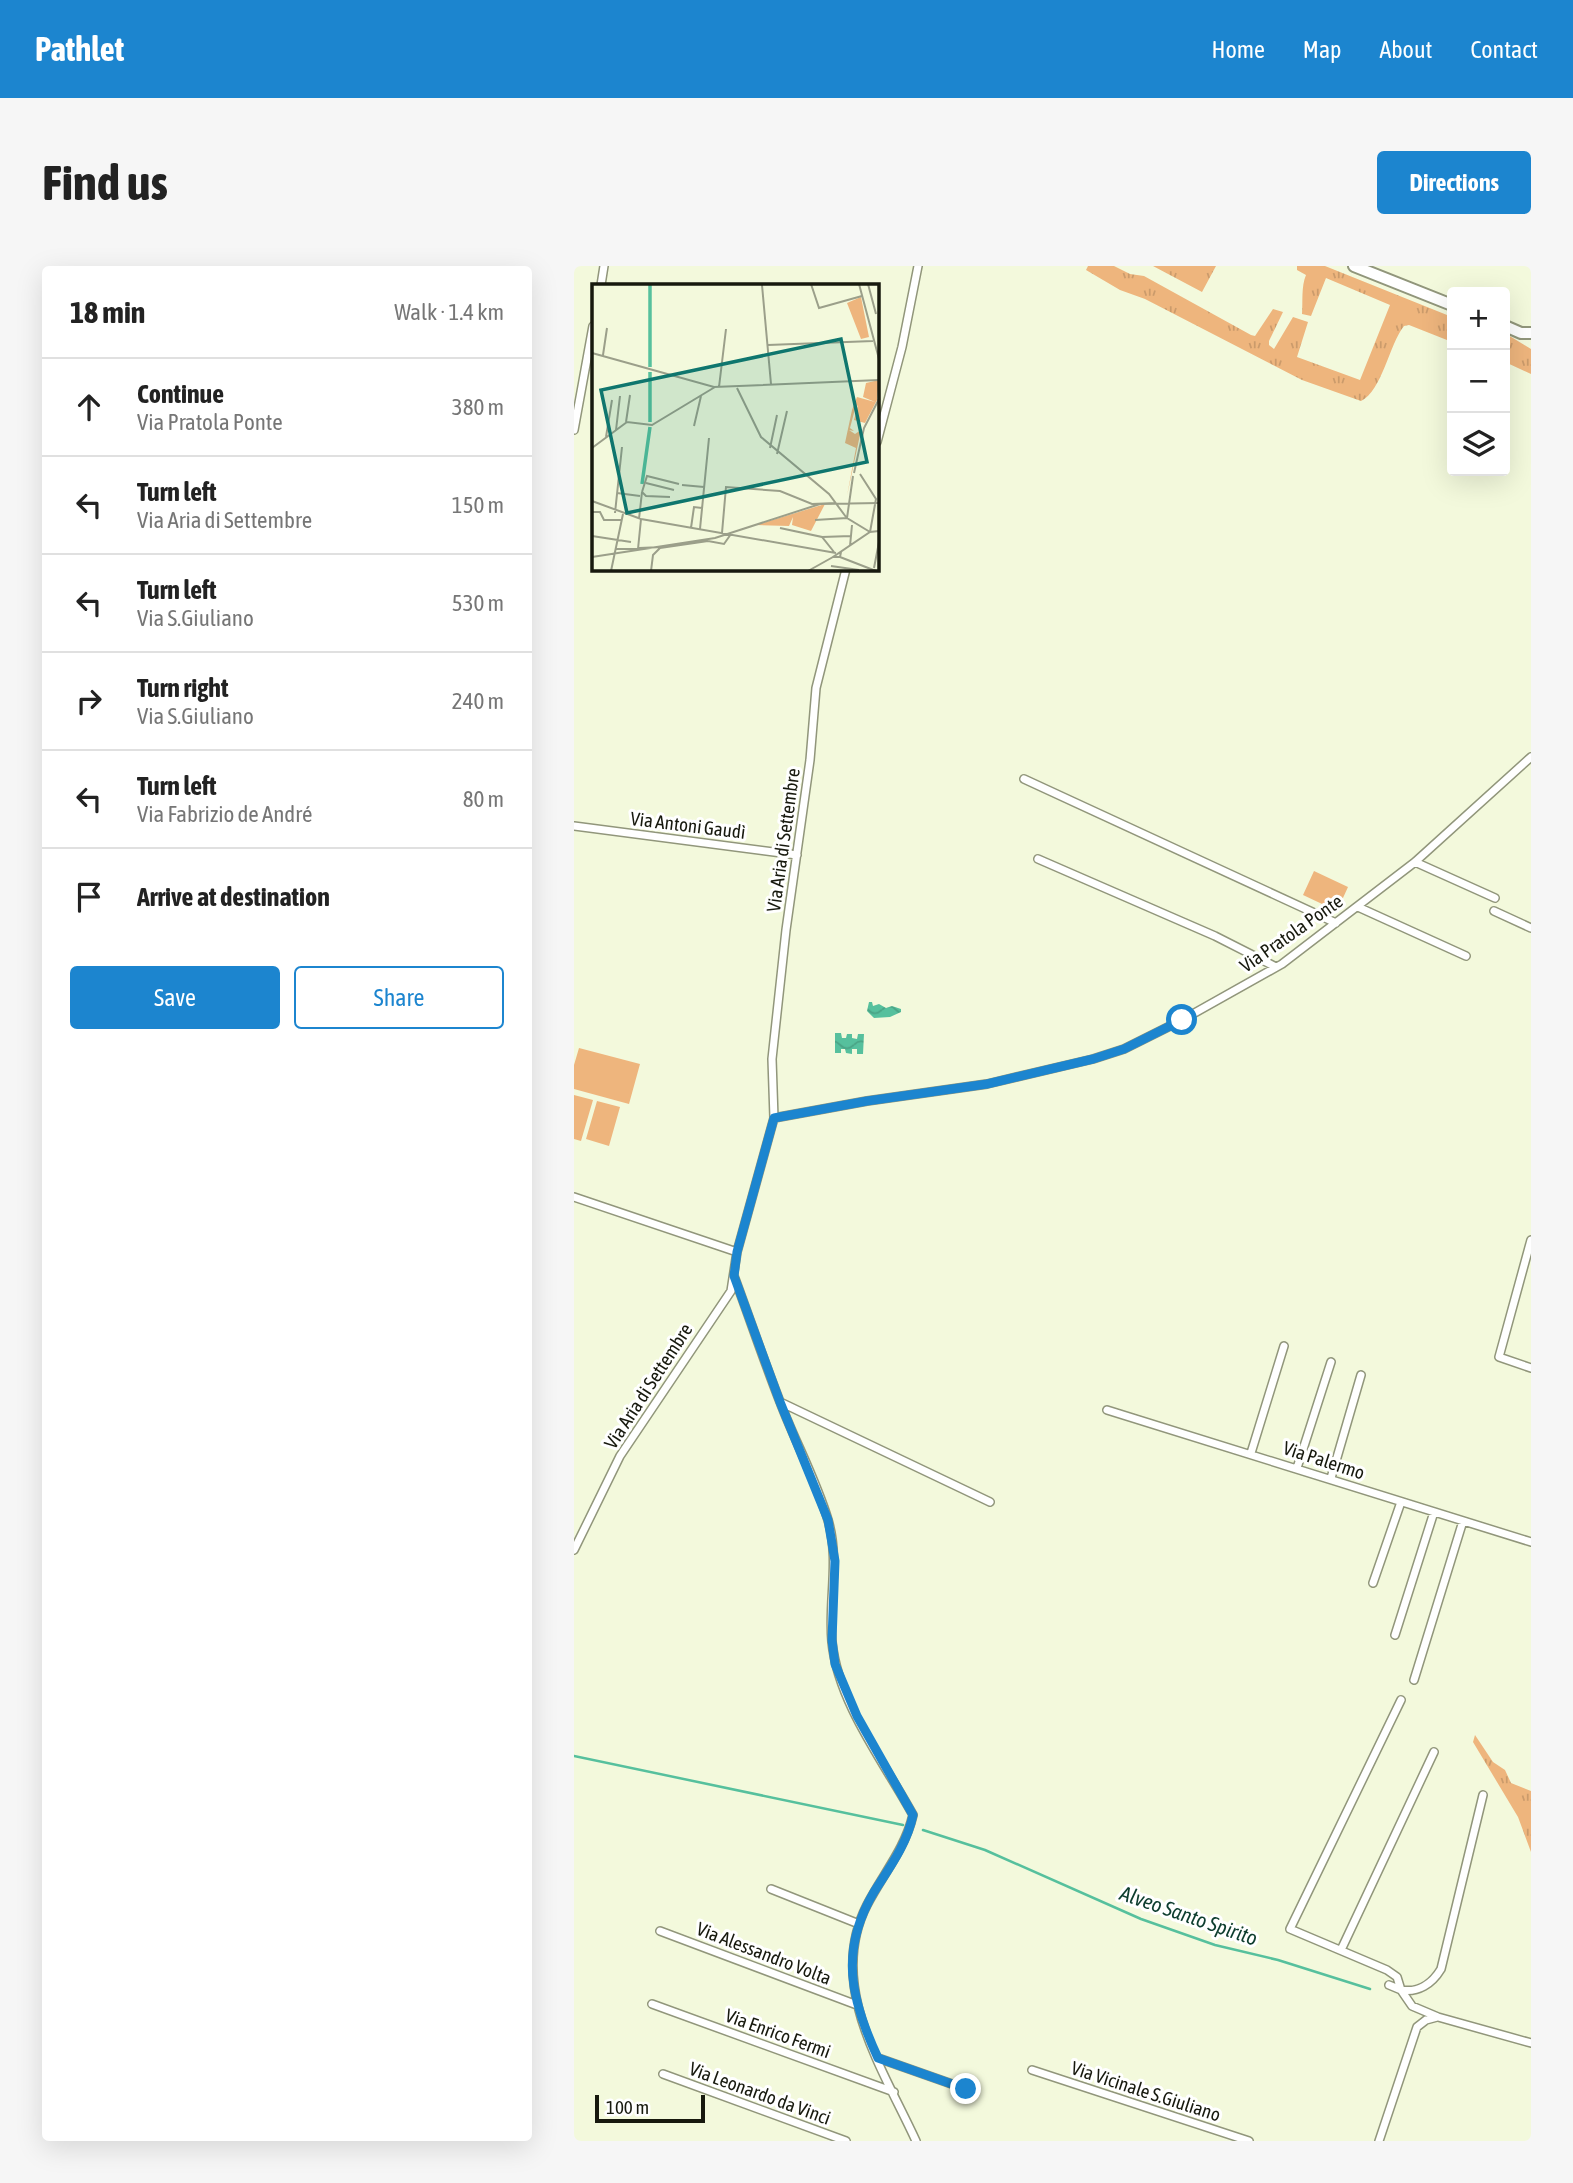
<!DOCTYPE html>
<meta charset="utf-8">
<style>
body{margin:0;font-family:"Asap Condensed",sans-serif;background:#f6f6f6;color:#222}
.controls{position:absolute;right:21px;top:21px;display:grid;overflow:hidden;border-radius:7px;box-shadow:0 7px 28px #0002}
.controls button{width:63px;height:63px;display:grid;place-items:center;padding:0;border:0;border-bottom:2px solid #e0e0e0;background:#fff;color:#222;font:35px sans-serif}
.scale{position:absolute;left:21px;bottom:18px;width:110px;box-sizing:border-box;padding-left:7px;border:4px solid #17190e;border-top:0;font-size:19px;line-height:24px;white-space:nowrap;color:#17190e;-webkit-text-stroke:5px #fff;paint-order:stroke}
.stop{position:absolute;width:21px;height:21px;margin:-16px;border:5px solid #1c85cf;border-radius:50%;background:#fff}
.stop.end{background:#1c85cf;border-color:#fff;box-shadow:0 2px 7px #0008}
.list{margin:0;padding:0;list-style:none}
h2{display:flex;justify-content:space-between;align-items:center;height:91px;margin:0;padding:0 28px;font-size:30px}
h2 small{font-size:23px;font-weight:400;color:#767676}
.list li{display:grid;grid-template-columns:46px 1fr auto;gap:21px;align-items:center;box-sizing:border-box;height:98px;padding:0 28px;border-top:2px solid #e0e0e0}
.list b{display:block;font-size:26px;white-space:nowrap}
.list p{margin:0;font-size:23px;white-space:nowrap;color:#767676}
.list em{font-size:23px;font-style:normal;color:#767676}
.actions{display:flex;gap:14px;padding:21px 28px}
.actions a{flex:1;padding:16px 0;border:2px solid #1c85cf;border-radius:7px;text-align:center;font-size:24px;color:#1c85cf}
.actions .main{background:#1c85cf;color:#fff}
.icon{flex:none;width:38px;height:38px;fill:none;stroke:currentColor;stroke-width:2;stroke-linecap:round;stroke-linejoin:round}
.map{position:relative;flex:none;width:957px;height:1875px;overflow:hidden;border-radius:7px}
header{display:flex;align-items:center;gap:42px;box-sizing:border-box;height:98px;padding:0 35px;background:#1c85cf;color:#fff}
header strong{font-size:33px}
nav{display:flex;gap:38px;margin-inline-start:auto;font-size:24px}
.intro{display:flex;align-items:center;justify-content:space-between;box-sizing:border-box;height:168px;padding:0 42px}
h1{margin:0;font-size:49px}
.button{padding:18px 32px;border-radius:7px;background:#1c85cf;color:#fff;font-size:24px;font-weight:700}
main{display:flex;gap:42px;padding:0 42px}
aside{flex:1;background:#fff;border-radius:7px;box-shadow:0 7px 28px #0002}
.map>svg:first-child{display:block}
.grass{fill:url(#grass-tufts)}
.park{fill:#eeb57d}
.water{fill:url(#water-waves)}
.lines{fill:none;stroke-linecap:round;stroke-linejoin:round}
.stream{stroke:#56c09d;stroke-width:2.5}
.minor-casing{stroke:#91967b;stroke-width:10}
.secondary-casing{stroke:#91967b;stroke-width:14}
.minor{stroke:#fff;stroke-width:7}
.secondary{stroke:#fff;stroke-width:10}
.route{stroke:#1c85cf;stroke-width:9}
.labels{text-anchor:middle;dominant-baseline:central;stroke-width:6;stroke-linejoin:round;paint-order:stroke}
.street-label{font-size:19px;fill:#17190e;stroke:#fff}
.water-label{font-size:21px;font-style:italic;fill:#0d3d2e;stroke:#fff}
.inset-river{fill:none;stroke:#56c09d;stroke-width:3.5}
.inset-road{fill:none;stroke:#9b9f8a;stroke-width:2}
.view{fill:#0f766e;fill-opacity:0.15;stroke:#0f766e;stroke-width:3.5}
.inset-edge{fill:none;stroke:#17190e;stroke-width:3.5}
</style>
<header>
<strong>Pathlet</strong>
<nav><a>Home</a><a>Map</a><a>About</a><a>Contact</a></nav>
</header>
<div class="intro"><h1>Find us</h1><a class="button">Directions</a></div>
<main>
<aside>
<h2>18 min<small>Walk · 1.4 km</small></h2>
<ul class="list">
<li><svg class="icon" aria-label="ahead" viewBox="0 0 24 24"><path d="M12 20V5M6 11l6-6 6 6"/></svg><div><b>Continue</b><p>Via Pratola Ponte</p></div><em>380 m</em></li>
<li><svg class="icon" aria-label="left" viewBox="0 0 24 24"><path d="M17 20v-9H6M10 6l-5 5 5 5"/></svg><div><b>Turn left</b><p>Via Aria di Settembre</p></div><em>150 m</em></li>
<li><svg class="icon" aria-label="left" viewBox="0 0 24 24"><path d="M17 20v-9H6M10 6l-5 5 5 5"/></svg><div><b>Turn left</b><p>Via S.Giuliano</p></div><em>530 m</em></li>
<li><svg class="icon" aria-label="right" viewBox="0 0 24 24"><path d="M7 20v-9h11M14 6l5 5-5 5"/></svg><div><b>Turn right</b><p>Via S.Giuliano</p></div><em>240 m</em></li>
<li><svg class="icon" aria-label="left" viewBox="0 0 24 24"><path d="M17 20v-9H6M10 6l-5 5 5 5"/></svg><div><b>Turn left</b><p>Via Fabrizio de André</p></div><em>80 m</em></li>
<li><svg class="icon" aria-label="arrive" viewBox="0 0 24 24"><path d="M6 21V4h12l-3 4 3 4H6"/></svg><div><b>Arrive at destination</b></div></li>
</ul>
<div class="actions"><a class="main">Save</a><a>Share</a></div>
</aside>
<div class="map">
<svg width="957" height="1875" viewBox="0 0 957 1875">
<defs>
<pattern id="grass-tufts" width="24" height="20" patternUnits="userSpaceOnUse" patternTransform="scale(1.75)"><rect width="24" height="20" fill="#eeb57d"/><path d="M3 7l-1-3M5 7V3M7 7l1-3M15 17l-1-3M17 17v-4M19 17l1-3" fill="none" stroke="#cb9b6b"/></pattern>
<pattern id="water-waves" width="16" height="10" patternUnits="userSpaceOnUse" patternTransform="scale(1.75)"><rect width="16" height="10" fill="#56c09d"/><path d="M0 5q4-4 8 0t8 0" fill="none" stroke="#4aa486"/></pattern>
</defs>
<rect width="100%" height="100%" fill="#f3f9dc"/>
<!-- grass -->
<path class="grass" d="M514,0H540L556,8L570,10L677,69L681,70L699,43L709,46L695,75V79L700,83L719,51L734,56L723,91L786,114L816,39L752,12L737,50L728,48C729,35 727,21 732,9L723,4V0H751L878,51V76L835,59L830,60C815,79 808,125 787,135L728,114L571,33L546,24L512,4Z
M579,0H642L628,26Z
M934,69L957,83V108L931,96V73Z
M901,1469L919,1496L931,1504L937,1517L957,1525V1586L944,1551L899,1476Z"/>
<!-- park -->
<path class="park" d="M740,605L774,621L763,645L729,629Z
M5,782L66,798L55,838L0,823V799Z
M0,829L19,834L7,875L0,873Z
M23,835L46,841L35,880L12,873Z"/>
<!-- water -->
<path class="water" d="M295,736H298L299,740L305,738L312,742L318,740L327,743V746L316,751L300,752L293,745Z
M261,767H267L268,772H272L273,768H278V772L283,773L284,768H290L289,788H283V783H278V788L272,787L271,783H267V787H261Z"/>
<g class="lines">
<!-- stream -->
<path class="stream" d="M0,1490L329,1559
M349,1564L411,1584L567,1653L641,1679L704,1694L796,1723"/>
<!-- minor casing -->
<g class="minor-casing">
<path id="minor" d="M27,19L30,0
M0,164L19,60
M303,176L328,81L344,0
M450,513L762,657
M0,560L223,589
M464,593L641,670L702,701
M841,596L921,632
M784,641L892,690
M920,645L957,662
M200,852L293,835L413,818L519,793L550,783L608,754L708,698L841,596L957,491
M0,931L163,986
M957,974L925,1091L957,1102
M160,1010C177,1056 192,1101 210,1146C224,1181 243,1217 254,1254C266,1295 254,1335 258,1376C264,1437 310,1496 339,1549C331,1583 309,1608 293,1639C252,1719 309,1803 342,1875
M206,1136L416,1236
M533,1144L957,1276
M677,1187L710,1080
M723,1202L757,1096
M757,1212L787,1109
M0,1284L46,1190L157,1025L163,986L200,852L198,793L212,664L236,494L242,422L272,303
M799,1317L827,1236
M821,1369L860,1246
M840,1414L889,1255
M197,1623L285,1658
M86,1665L283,1739
M767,1684L860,1486
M815,1719L827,1724L838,1740L864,1751L957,1777
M827,1724L823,1711L813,1704L716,1663L827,1434
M827,1724C844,1727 858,1718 867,1703L909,1529
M78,1738L320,1826
M304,1792L392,1823
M458,1804L675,1875
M89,1808L272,1875
M805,1875L843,1761L852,1754L863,1751"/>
</g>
<!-- secondary casing -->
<g class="secondary-casing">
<path id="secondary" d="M780,0L878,39
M931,60L947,67H957"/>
</g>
<!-- minor -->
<use href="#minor" class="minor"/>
<!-- secondary -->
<use href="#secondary" class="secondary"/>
</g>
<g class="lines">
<!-- route -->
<path class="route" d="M392,1823L304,1792C277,1734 265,1685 300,1626C316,1601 333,1578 339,1549L283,1450L261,1398L258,1374L261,1295L254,1254L206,1136L160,1010L163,986L200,852L293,835L413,818L519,793L550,783L608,754"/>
</g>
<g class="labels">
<!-- street labels -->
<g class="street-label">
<text transform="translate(114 559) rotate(7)">Via Antoni Gaudì</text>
<text transform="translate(209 574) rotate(-82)">Via Aria di Settembre</text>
<text transform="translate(717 667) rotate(-35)">Via Pratola Ponte</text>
<text transform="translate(74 1120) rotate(-57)">Via Aria di Settembre</text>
<text transform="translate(750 1194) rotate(18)">Via Palermo</text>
<text transform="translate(190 1687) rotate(21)">Via Alessandro Volta</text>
<text transform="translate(204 1767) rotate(20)">Via Enrico Fermi</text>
<text transform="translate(572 1825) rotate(18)">Via Vicinale S.Giuliano</text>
<text transform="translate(186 1827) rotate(20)">Via Leonardo da Vinci</text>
</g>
<!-- water labels -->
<g class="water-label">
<text transform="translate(615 1649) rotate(19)">Alveo Santo Spirito</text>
</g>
</g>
<!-- overview -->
<g transform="translate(18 18)">
<rect width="287" height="287" fill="#f3f9dc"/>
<path d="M269,13L277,53L269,55L255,19ZM287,96L285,116L273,139L262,136L266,121L263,125L258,144L262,147L257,146L263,150L269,146L255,212L264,164L253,159L260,126L265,113L283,118L271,113L274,99Z" fill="#eeb57d"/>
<path d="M233,220L219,247L200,241L201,233L197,242L164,241Z" fill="#eeb57d"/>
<path class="inset-river" d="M58,83V0M58,88V138M50,200L58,143"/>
<path class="inset-road" d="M219,0L227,24L270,12M267,0L287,75M276,0L284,30M170,1L179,100M176,61L281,57M0,69L122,103L287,96M11,71L15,44M127,103L134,45M145,104L169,153L237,210L254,233M34,138L38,111M102,142L109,112M24,146L28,112M14,153L20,116M0,164L35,138L60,141L123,103M178,164L185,131M185,170L195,127M262,189L272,144L287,115M268,190L284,215L278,248M261,192L255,234L278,248M54,199L82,206M90,201L112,203M50,208L55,192L87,200M50,208L54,212L78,213M25,209L48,212M0,217L49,235L244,269M0,228H8L12,236H30M23,229L30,163M47,235L50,208M223,236L255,234M99,244L102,223L110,224M188,244L230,253L242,268M108,245L117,154M130,249L134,203L188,207L220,220L244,219M0,252L39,258M230,253L259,252M258,262L260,241M23,265L71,263M46,265L49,235M249,268L248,273H241L278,248L287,247M0,273L123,254L228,220L287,219M248,273L284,287M239,282L267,286M282,284L287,258M19,287L31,230M59,287L61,271L68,264L116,257L132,260L139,250M216,287L241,273"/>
<path class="view" d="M249,55L275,178L35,229L9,106Z"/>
<rect width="287" height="287" class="inset-edge"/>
</g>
</svg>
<div class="controls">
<button>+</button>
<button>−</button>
<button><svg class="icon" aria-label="layers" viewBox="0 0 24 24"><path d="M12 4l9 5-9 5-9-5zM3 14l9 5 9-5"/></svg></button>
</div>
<div class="scale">100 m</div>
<div class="stop" style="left:608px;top:754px"></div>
<div class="stop end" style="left:392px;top:1823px"></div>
</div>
</main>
